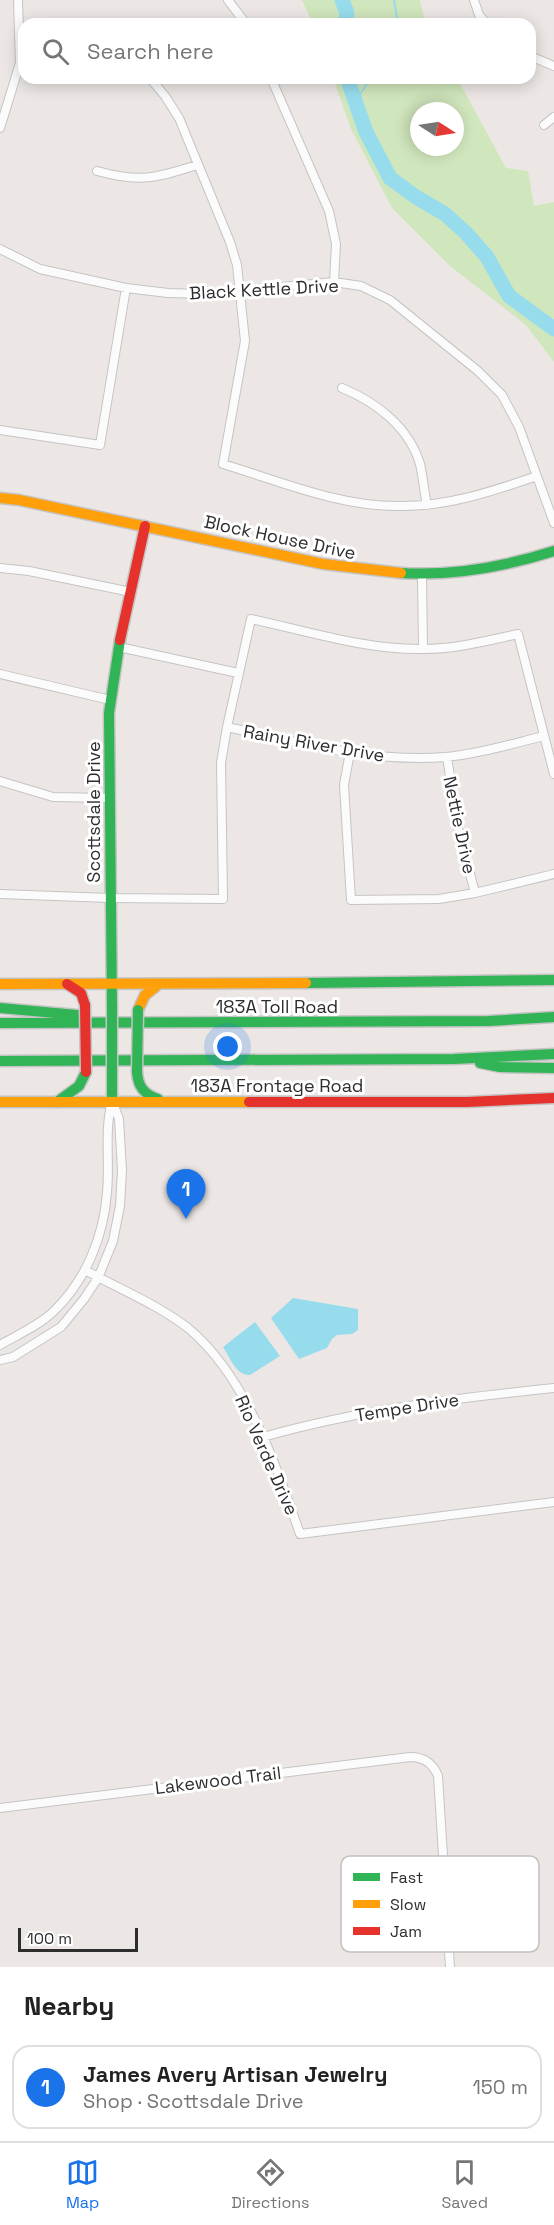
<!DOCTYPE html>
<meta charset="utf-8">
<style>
body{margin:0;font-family:"Space Grotesk",sans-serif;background:#f2f2f2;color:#222}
.compass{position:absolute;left:410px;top:102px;width:54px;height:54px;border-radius:50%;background:#fff;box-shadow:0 3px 15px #0003;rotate:102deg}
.scale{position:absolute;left:18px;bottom:15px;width:120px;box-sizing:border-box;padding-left:6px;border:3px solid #2d2d2d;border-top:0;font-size:16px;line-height:21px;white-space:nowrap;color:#2d2d2d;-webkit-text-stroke:4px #fff;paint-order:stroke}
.you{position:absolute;left:228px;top:1047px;width:21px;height:21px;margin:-15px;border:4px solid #fff;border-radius:50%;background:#1a73e8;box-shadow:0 0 0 9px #1a73e833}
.badge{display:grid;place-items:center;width:39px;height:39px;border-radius:50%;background:#1a73e8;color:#fff;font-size:20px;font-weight:700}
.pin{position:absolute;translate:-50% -50px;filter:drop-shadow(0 2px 3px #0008)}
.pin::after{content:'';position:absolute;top:32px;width:21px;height:18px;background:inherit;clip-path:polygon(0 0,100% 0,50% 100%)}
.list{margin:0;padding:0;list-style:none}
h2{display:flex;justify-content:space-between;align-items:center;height:78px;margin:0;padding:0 24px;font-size:26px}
h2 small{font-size:20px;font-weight:400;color:#767676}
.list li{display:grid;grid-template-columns:39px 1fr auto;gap:18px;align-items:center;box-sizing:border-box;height:84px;margin:0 12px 12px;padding:0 12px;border:2px solid #e0e0e0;border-radius:18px}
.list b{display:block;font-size:22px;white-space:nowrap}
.list p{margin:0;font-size:20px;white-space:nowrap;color:#767676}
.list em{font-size:20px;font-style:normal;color:#767676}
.icon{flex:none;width:33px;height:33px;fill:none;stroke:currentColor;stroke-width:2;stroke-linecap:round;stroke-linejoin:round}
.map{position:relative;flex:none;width:554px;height:1967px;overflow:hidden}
.search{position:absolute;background:#fff;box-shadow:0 3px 15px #0003;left:18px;right:18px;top:18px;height:66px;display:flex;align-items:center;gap:15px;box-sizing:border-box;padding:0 21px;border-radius:18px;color:#767676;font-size:22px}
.sheet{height:174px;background:#fff}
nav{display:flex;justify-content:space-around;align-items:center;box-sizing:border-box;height:84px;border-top:2px solid #e0e0e0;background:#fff;font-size:16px;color:#767676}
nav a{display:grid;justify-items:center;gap:3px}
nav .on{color:#1a73e8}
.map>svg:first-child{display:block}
.green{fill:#d0e6bc;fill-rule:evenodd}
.water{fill:#97dced}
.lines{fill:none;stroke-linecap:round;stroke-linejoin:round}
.stream{stroke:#97dced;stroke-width:2}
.river{stroke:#97dced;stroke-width:15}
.street-casing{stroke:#c5c4c4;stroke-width:10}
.fast-casing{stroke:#c5c4c4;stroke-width:13}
.slow-casing{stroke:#c5c4c4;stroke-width:13}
.jam-casing{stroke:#c5c4c4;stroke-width:13}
.street{stroke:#fcfbfb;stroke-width:8}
.fast{stroke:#30b455;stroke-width:10}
.slow{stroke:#ff9f0a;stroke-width:10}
.jam{stroke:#e5322d;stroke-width:10}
.fast-bridge-casing{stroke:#c5c4c4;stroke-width:13;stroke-linecap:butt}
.jam-bridge-casing{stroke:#c5c4c4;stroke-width:13;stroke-linecap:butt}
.fast-bridge{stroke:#30b455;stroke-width:10}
.jam-bridge{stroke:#e5322d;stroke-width:10}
.labels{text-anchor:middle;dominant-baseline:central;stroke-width:6;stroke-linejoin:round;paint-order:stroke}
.street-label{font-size:18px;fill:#2d2d2d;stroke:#fff}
.key{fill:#fff;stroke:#c0c0c0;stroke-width:1.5}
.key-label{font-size:16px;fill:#2d2d2d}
</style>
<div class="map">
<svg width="554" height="1967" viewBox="0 0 554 1967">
<rect width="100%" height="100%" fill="#ece7e4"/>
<!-- green -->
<path class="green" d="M302,0H420L423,14L428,24H313Z
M333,78H457L506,168L528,171L534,206L554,202V362L526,325L450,266L392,208L351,129ZM419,111H455V147H419Z"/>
<!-- water -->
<path class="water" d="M293,1298L358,1309V1330L352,1334L337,1335L332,1339L327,1348L299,1359L271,1318Z
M255,1322L280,1356L250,1375C236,1376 230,1357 223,1347Z"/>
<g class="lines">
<!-- stream -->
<path class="stream" d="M394,0L398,24
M356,100L371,78"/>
<!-- river -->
<path class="river" d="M342,0L347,13L345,24
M347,78L366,132L390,178L416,197L445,214L466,233L487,257L509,296L554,329"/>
<!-- street casing -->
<g class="street-casing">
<path id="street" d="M228,0L246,24
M474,0L479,15L487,24
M530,56L554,66
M150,78L165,96L179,118L230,242L237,265L245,341L223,464C279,481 338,506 397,506C446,507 491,492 537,476
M271,78L329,211L336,244L334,282
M544,125L554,117
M0,128L20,63L18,0
M97,171C140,183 156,178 197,165
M0,249L40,269L126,288L168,293L205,294L334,282L361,286L390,300L478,371L502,395L519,427L554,523
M342,388C376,402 409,427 420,464C423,477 424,491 427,505
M0,430L100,445L126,288
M0,568L29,571L131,592
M422,575L423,649
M119,647L238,673
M0,674L110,700
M227,727C298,742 371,763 445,757C478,754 511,744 544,736
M350,752L344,785L351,900L439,899L475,893L554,874
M447,757L458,828L475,893
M0,781L53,797L109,798
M0,894L110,898L223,899L221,763L227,727L251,619C307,631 365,650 423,649C455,649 486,641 518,634L554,774
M85,1270C119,1289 157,1304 188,1328C246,1376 276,1465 300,1534L554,1502
M0,1345C17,1335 40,1325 54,1311C86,1280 104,1236 107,1192C110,1162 104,1131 112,1101
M0,1360L13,1357L61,1327L84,1299L98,1278L113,1241L120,1206L122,1170L119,1119L112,1101
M263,1437C358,1410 456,1398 554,1388
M0,1808L410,1757C424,1757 433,1763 438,1776L450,1967"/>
</g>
<!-- fast casing -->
<g class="fast-casing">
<path id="fast" d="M401,573C454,576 504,567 554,551
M306,983L554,980
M112,1007L109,713L120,640
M0,1008L77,1015
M0,1023L489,1021L554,1017
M0,1061L454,1059L554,1054
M480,1063L500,1067L554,1068
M137,1072C138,1087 144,1094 158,1099
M112,1073V1101
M57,1102L79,1086L86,1072"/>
</g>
<!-- slow casing -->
<g class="slow-casing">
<path id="slow" d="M0,498L19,500L323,564L401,573
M0,984L306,983
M138,1010L145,995L159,984
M0,1102H249"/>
</g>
<!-- jam casing -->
<g class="jam-casing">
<path id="jam" d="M120,640L145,526
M67,984L81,993L85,1005
M249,1102H467L554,1098"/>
</g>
<!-- street -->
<use href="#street" class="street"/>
<!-- fast -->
<use href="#fast" class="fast"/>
<!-- slow -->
<use href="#slow" class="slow"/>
<!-- jam -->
<use href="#jam" class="jam"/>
<!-- fast-bridge casing -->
<g class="fast-bridge-casing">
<path id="fast-bridge" d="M112,1007V1073
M137,1072L138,1010"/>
</g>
<!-- jam-bridge casing -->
<g class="jam-bridge-casing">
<path id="jam-bridge" d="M85,1005L86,1072"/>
</g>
<!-- fast-bridge -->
<use href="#fast-bridge" class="fast-bridge"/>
<!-- jam-bridge -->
<use href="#jam-bridge" class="jam-bridge"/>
</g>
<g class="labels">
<!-- street labels -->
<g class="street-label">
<text transform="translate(264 289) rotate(-3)">Black Kettle Drive</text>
<text transform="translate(280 537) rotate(12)">Block House Drive</text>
<text transform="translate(314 743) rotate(10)">Rainy River Drive</text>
<text transform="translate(93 812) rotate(-90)">Scottsdale Drive</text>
<text transform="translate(460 825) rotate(78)">Nettie Drive</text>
<text x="277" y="1006">183A Toll Road</text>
<text x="277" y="1085">183A Frontage Road</text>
<text transform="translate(407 1407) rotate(-9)">Tempe Drive</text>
<text transform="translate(267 1455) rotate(66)">Rio Verde Drive</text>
<text transform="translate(218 1780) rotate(-7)">Lakewood Trail</text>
</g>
</g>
<!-- legend -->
<rect x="341" y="1856" width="198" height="96" rx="9" class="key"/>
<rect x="353" y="1873" width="27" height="8" fill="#30b455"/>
<rect x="353" y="1900" width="27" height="8" fill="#ff9f0a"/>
<rect x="353" y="1927" width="27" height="8" fill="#e5322d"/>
<g class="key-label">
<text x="390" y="1883">Fast</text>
<text x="390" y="1910">Slow</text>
<text x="390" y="1937">Jam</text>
</g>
</svg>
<svg class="compass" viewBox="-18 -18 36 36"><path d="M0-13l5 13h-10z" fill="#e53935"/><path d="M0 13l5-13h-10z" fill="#767676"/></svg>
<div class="scale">100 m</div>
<div class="you"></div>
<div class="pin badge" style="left:186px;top:1219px">1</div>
<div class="search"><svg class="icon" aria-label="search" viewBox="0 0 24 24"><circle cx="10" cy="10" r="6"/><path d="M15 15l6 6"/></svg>Search here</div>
</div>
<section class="sheet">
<h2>Nearby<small></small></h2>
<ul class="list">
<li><span class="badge">1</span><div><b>James Avery Artisan Jewelry</b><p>Shop · Scottsdale Drive</p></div><em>150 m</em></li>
</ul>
</section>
<nav>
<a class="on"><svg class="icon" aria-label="map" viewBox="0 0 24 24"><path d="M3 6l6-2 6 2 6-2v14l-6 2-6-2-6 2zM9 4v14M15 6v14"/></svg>Map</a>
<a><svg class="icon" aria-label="directions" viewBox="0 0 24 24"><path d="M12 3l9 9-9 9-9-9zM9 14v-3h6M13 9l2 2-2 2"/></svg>Directions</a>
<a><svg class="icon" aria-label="saved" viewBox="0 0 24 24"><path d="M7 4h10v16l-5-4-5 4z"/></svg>Saved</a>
</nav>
